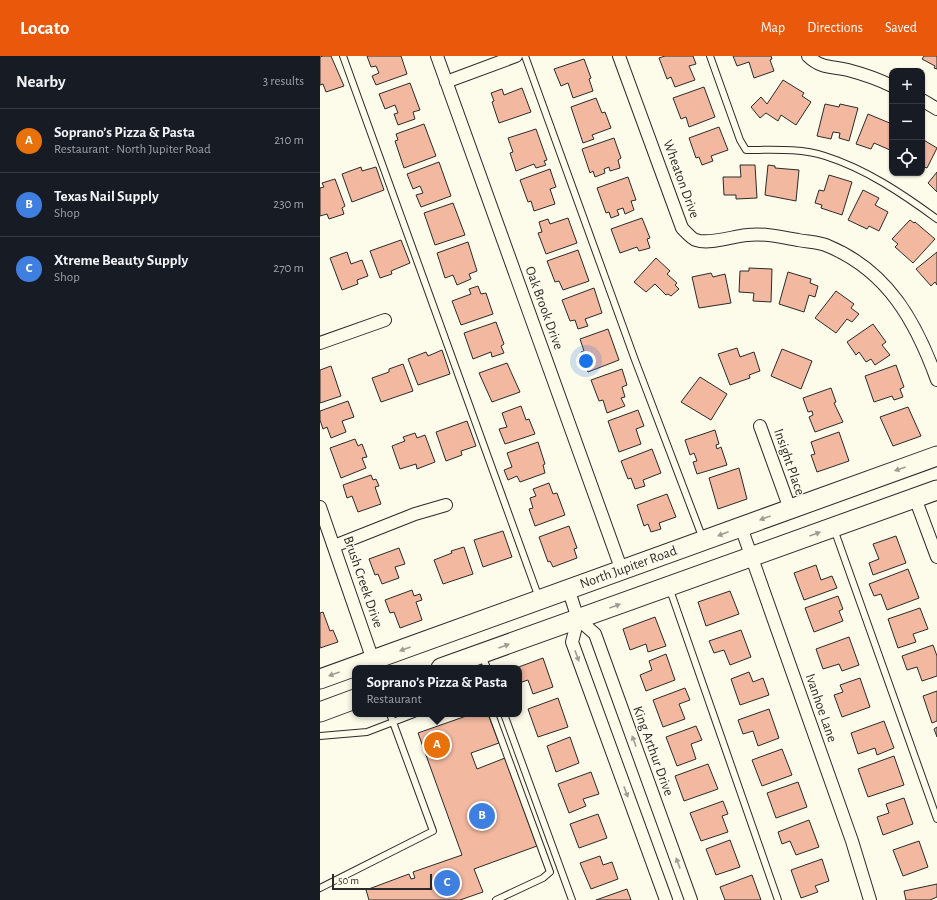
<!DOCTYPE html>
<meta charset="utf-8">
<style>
body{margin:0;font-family:"Alegreya Sans",sans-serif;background:#242831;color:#f1f3f6}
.controls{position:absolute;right:12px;top:12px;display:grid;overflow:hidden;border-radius:8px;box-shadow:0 1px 3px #0004}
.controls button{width:36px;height:36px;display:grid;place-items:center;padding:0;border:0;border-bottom:1px solid #363941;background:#171b24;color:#f1f3f6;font:20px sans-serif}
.scale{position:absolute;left:12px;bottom:10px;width:100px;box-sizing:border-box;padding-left:4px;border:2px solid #2b2b2b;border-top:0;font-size:11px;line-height:14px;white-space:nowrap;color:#2b2b2b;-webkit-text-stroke:3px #fdfbea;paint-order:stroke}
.you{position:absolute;left:266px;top:305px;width:14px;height:14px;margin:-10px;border:3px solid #fff;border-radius:50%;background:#1a73e8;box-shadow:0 0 0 6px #1a73e833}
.badge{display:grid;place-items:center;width:26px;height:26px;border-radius:50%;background:#ea580c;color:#fff;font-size:13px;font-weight:700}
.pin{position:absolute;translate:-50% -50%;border:2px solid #fff;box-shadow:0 1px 4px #0006}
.popup{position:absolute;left:32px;top:609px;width:170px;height:52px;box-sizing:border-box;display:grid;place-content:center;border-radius:8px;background:#171b24;filter:drop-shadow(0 1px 3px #0005);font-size:13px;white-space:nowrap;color:#9ea1a6}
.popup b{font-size:15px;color:#f1f3f6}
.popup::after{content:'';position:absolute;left:50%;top:100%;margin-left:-8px;border:8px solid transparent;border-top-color:#171b24}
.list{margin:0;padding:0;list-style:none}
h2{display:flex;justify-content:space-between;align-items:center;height:52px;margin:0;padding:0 16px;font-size:17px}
h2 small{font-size:13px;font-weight:400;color:#9ea1a6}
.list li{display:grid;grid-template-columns:26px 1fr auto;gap:12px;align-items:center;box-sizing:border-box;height:64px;padding:0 16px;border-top:1px solid #363941}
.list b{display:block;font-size:15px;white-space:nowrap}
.list p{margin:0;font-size:13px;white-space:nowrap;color:#9ea1a6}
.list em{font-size:13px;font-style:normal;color:#9ea1a6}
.icon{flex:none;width:22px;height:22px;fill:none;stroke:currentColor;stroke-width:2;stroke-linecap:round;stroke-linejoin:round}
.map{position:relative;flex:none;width:617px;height:844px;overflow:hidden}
header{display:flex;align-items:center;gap:24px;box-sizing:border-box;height:56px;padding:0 20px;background:#ea580c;color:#fff}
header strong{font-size:19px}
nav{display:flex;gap:22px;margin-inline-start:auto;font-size:14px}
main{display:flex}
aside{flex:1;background:#171b24}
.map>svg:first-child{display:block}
.building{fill:#f2b8a0;stroke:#2b2b2b}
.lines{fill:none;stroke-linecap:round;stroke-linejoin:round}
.service-casing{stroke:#2b2b2b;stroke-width:8}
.minor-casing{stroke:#2b2b2b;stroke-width:14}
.primary-casing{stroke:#2b2b2b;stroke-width:21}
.service{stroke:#fdfbea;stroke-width:6}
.minor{stroke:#fdfbea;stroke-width:12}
.primary{stroke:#fdfbea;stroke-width:19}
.oneway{fill:#9e9d94}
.labels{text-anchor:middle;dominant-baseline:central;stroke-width:3;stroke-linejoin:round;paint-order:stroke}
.street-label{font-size:14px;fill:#2b2b2b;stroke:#fdfbea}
</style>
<header>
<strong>Locato</strong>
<nav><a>Map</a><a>Directions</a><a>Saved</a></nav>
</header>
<main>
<aside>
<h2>Nearby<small>3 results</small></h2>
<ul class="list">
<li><span class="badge" style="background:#e8710a">A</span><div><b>Soprano’s Pizza &amp; Pasta</b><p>Restaurant · North Jupiter Road</p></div><em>210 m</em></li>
<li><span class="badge" style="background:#3f7fe0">B</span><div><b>Texas Nail Supply</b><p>Shop</p></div><em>230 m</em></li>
<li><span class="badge" style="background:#3f7fe0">C</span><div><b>Xtreme Beauty Supply</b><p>Shop</p></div><em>270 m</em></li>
</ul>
</aside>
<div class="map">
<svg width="617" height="844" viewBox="0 0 617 844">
<rect width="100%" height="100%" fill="#fdfbea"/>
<!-- building -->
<path class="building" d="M3,0H11L24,30L6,36L3,28L0,29V1Z
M47,0H81L87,18L56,29L52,20L59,17L56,10L51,11Z
M345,0H373L376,8L369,10L375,24L355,31L351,21L347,23L339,2Z
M413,0H451L452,3L450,4L454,15L434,22L429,6L417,10Z
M604,0H617V13L614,12L615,10L602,3Z
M264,3L271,22L269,23L273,35L253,42L248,27L241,30L234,13Z
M463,24L484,37L482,40L491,46L476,69L461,59L458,65L446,57L440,62L431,51L441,41L447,48Z
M90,27L100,54L93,56L95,63L78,69L74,58L78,57L75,49L65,53L59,38Z
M384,31L395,61L369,71L366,61L361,63L353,42Z
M202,32L211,56L179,67L172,46L174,45L171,37L182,33L184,39Z
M276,42L282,57L285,56L291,72L272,79L274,83L263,87L251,51Z
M505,48L519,51L520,48L538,52L529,85L519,82L520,77L513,76L511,83L497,80Z
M548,58L572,68L570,94L554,87L551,93L536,88Z
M104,68L116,100L84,112L75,85L78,84L76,78Z
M399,71L408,94L391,100L393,105L382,109L379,101L376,102L369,82Z
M216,73L227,104L224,105L226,109L216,112L214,108L196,115L190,97L193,96L188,82Z
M294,82L301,102L298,104L300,112L290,115L289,111L284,113L285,117L275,121L273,115L270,117L262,93Z
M602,83L617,92L607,112L602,110Z
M119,106L131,140L101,151L96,139L103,137L100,130L93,133L87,118Z
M420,109H435L437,142L416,143V139H404L403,121H421Z
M448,109L455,110V112L479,114L476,145L445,139Z
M41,111L42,115L56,111L64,134L32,146L22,118Z
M230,113L236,131L230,133L235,148L214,155L211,145L208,146L200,124Z
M617,116V136L608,127Z
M509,119L532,126L522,159L501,152L502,149L495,147L499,134L504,135Z
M308,121L316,144L311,145L314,154L305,158L303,152L297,154L299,159L291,162L289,156L286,157L277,132Z
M15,123L25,150L22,152L24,158L9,163L7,158L0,160V132L4,131L2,127Z
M543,134L559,142L555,149L568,156L559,175L549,170L547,173L528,164Z
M133,147L145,179L115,189L104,157Z
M248,162L257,187L226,198L218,177L222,176L219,166L228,163L230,168Z
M322,162L330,182L327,183L330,192L319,195L317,191L300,197L291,173Z
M590,164L594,167L595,166L615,183L593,207L575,191L578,188L572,183Z
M81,184L90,207L71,215L72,218L60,222L50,195Z
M148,186L157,215L149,218L151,223L137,229L133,219L125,222L117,197Z
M258,194L269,225L243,234L239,225L235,226L227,205Z
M27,196L31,208L42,204L48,220L37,224L38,228L22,234L10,202Z
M617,196V229L615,226L611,230L596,213Z
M336,202L350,215L347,218L357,227L355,229L359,233L351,240L348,238L346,239L335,228L326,236L314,226Z
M429,212L452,213L451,246L433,245L434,237L419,236L420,215H429Z
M468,216L491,223L490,227L498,230L495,241L489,239L484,256L459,248Z
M391,217L393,221L405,218L411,247L379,252L372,221Z
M158,230L161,238L166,237L173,258L141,269L132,245L151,238L149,233Z
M274,232L282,257L265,263L268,270L258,273L255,264L250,265L242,244Z
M516,235L534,248L531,252L539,258L532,266L527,263L516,277L495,262Z
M176,266L184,288L181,290L184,297L172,301L171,296L153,303L144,277Z
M553,268L566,286L562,289L570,299L555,309L551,303L546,306L539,296L536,299L527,286Z
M288,273L299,304L268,316L261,296L264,295L260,283Z
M417,292L420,301L434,296L440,315L429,319L430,322L410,329L398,298Z
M462,293L492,305L481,333L451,320Z
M122,294L130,318L98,329L88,303L106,296L108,300Z
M187,307L200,336L172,346L159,317Z
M83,308L93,335L61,346L52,322L69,316V313Z
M576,309L584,331L580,333L583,341L574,344L572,340L554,346L545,320Z
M11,310L21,340L0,347V314Z
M302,313L307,329L302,331L305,341L301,342L305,350L287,357L283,344L279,345L271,324Z
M380,321L407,338L391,364L361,346Z
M511,332L516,346L514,347L523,366L495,376L489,361L493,359L492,355L488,356L483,342Z
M28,345L34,361L22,365L26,376L11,382L7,371L3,373L0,364V355Z
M201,350L206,364L209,363L215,378L185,388L179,373L187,371L182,357Z
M588,351L601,380L573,390L560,361Z
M318,354L324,370L316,373L321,388L299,396L288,365Z
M147,365L156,390L141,395L142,399L126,405L116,376Z
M395,374L399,388L396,389L397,393L401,391L407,409L377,418L373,406L377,405L374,397L370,399L365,384Z
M519,376L529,405L497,416L491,399L495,398L491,386Z
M95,377L97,382L105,379L115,406L97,413L96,408L80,413L72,390L85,385L83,381Z
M35,383L38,390L42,388L47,401L42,402L46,412L21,422L10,392Z
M218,386L225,408L223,409L225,417L200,426L197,420L188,424L184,414L192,411L187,397Z
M332,393L341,417L323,424L325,430L315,433L311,422L308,423L301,405Z
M419,412L427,443L398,453L389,422Z
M51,419L53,424L56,423L59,430L55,431L61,448L38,456L32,440L27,442L23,429Z
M229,427L233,438L237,437L245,459L215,470L209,453L213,452L210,442L216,440L213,433Z
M347,438L356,461L339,467L341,473L331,476L328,468L324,470L317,449Z
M249,470L257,492L254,493L257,502L233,511L230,505L228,506L219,481Z
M183,475L192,501L163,511L154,484Z
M576,480L586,507L553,519L549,507L559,503L553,488Z
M144,491L153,518L123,528L114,504L132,497L131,495Z
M79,492L85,508L75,511L79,522L62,528L58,518L55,519L49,503Z
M496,509L501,524L512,520L517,532L484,544L474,517Z
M588,513L599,542L567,554L561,538L554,540L549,528Z
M92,534L94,540L100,538L102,544L96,546L102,564L80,572L74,556L70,557L65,544Z
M410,535L419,558L386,570L378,546Z
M518,540L523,553L519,555L523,565L494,576L485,552Z
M600,552L608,573L593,578L596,586L578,592L568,563Z
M3,556L10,575L13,574L18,586L0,592V557Z
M335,561L346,590L328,596L326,588L310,594L303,573Z
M421,574L431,601L410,609L404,594L394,597L389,585Z
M529,581L539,609L522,615L519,608L503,613L496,593Z
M613,589L617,600V620L602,625L597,611L587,614L582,600Z
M346,598L355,624L326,635L320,619L332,614L329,605Z
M223,602L233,631L213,638L208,624L199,627V612H196Z
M429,616L433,626L443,622L449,639L420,649L411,623Z
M540,622L550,651L522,661L514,639L523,636L520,629Z
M365,632L370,644L359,648L365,663L343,671L333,644Z
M617,635V665L612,667L603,640Z
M238,642L248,671L218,681L208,653Z
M449,653L459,682L438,690L433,675L423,678L418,664Z
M152,658H168L179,687L151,697L157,713L185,702L217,790L154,813L163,836L140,844H49L46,834L89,818L91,823L95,822L93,816L142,799L98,677Z
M564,665L574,692L557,699L555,692L538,698L531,677Z
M376,670L382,684L371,688L376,703L357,710L346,681Z
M617,671V681L614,673Z
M250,681L259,707L236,716L227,690Z
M462,693L472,719L442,730L432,704Z
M574,700L584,729L548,741L538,713Z
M388,708L398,733L364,745L355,720Z
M271,716L279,738L263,743L266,750L249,757L238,728Z
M478,726L487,751L456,762L447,737Z
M584,742L593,768L563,779L557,761L569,757L566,748Z
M403,745L408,758L402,760L408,776L381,785L370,757Z
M278,758L287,782L259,792L250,768Z
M489,764L499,791L476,799L470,785L462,788L458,776Z
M410,784L420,811L396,819L386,793Z
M599,785L608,811L583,820L573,794Z
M280,800L283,809L292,806L298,823L271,833L260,807Z
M502,803L509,825L495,830L498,836L481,842L471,814Z
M432,819L441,844H405L400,831Z
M617,828V841L610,844H586L584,835Z
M307,833L311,844H276Z"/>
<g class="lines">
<!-- service casing -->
<g class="service-casing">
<path id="service" d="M23,0L219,542
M205,0L315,304L383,483
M390,0L420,84L426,94C452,94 480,92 505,100C546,113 583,138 617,163
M514,473L617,763
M349,531L458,844
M162,599L167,612
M172,658L230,816L223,822L176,844
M184,658L252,844
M0,680L47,676L94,658
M0,832L113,775L70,658"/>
</g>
<!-- minor casing -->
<g class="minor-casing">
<path id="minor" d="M117,0L302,515
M299,0L362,172C366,176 372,183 376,184C389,189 414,180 427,179C445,177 461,181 478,184C488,186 499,186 508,190C568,215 596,266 617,324
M488,0C502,13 511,10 528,14C543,18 558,23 572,30
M126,26L196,0
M602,44L617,53
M0,287L65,264
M440,370L470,453
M595,442L617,501
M0,451L55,610
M421,471L532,785L550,844
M14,490L95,458L126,449
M248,532L258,563L275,578L371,844
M258,563L252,586L346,844"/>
</g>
<!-- primary casing -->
<g class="primary-casing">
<g id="primary">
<path d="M121,612L617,434"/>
<path id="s1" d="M0,623L617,400"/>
<path d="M0,656L35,643"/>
</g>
</g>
<!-- service -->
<use href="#service" class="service"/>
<!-- minor -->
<use href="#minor" class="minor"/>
<!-- primary -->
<use href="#primary" class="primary"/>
</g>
<!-- one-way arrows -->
<defs><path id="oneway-solid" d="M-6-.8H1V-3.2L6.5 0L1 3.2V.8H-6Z"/></defs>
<g class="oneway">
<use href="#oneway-solid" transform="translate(580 413) rotate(161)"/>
<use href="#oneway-solid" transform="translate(445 462) rotate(160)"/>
<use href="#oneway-solid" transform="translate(403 478) rotate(159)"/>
<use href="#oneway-solid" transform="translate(495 478) rotate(-20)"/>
<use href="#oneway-solid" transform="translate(295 550) rotate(-20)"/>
<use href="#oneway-solid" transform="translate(184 590) rotate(-20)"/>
<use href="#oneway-solid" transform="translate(85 593) rotate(160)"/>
<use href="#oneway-solid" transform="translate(257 600) rotate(70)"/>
<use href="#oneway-solid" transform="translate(14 618) rotate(160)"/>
<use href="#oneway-solid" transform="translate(314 685) rotate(-110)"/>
<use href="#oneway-solid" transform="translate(306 736) rotate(70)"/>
<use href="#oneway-solid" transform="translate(358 807) rotate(-110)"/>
</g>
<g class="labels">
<!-- street labels -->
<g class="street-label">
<text transform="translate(361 123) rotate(70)">Wheaton Drive</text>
<text transform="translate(224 252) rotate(70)">Oak Brook Drive</text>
<text transform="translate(469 406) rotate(71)">Insight Place</text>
<text stroke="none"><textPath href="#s1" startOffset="328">North Jupiter Road</textPath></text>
<text transform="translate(43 526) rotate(71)">Brush Creek Drive</text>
<text transform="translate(501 652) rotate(71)">Ivanhoe Lane</text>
<text transform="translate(333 695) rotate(70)">King Arthur Drive</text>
</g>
</g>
</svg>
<div class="controls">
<button>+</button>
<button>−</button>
<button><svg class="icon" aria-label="locate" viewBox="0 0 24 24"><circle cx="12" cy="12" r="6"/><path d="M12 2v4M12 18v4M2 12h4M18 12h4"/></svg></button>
</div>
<div class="scale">50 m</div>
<div class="you"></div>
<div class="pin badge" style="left:117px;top:689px;background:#e8710a">A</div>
<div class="popup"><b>Soprano’s Pizza &amp; Pasta</b>Restaurant</div>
<div class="pin badge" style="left:162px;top:760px;background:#3f7fe0">B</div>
<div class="pin badge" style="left:127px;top:827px;background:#3f7fe0">C</div>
</div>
</main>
